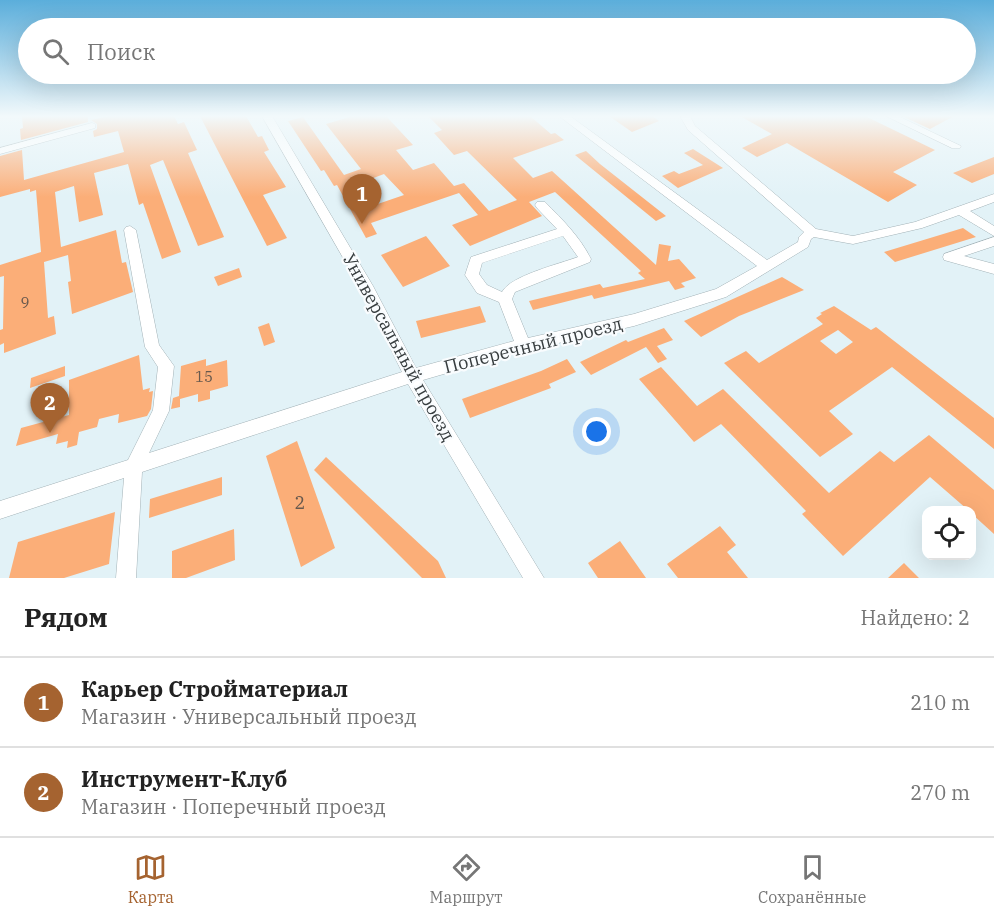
<!DOCTYPE html>
<html lang="ru">
<meta charset="utf-8">
<style>
body{margin:0;font-family:"IBM Plex Serif",serif;background:#f6f6f6;color:#222}
.controls{position:absolute;right:18px;bottom:18px;display:grid;overflow:hidden;border-radius:12px;box-shadow:0 6px 24px #0002}
.controls button{width:54px;height:54px;display:grid;place-items:center;padding:0;border:0;border-bottom:2px solid #e0e0e0;background:#fff;color:#222;font:30px sans-serif}
.you{position:absolute;left:597px;top:432px;width:21px;height:21px;margin:-15px;border:4px solid #fff;border-radius:50%;background:#1a73e8;box-shadow:0 0 0 9px #1a73e833}
.badge{display:grid;place-items:center;width:39px;height:39px;border-radius:50%;background:#a56330;color:#fff;font-size:20px;font-weight:700}
.pin{position:absolute;translate:-50% -50px;filter:drop-shadow(0 2px 3px #0008)}
.pin::after{content:'';position:absolute;top:32px;width:21px;height:18px;background:inherit;clip-path:polygon(0 0,100% 0,50% 100%)}
.list{margin:0;padding:0;list-style:none}
h2{display:flex;justify-content:space-between;align-items:center;height:78px;margin:0;padding:0 24px;font-size:26px}
h2 small{font-size:20px;font-weight:400;color:#767676}
.list li{display:grid;grid-template-columns:39px 1fr auto;gap:18px;align-items:center;box-sizing:border-box;height:90px;padding:0 24px;border-top:2px solid #e0e0e0}
.list b{display:block;font-size:22px;white-space:nowrap}
.list p{margin:0;font-size:20px;white-space:nowrap;color:#767676}
.list em{font-size:20px;font-style:normal;color:#767676}
.icon{flex:none;width:33px;height:33px;fill:none;stroke:currentColor;stroke-width:2;stroke-linecap:round;stroke-linejoin:round}
.map{position:relative;flex:none;width:994px;height:578px;overflow:hidden}
.search{position:absolute;background:#fff;box-shadow:0 6px 24px #0002;left:18px;right:18px;top:18px;height:66px;display:flex;align-items:center;gap:15px;box-sizing:border-box;padding:0 21px;border-radius:33px;color:#767676;font-size:22px}
.sheet{height:258px;background:#fff}
nav{display:flex;justify-content:space-around;align-items:center;box-sizing:border-box;height:84px;border-top:2px solid #e0e0e0;background:#fff;font-size:16px;color:#767676}
nav a{display:grid;justify-items:center;gap:3px}
nav .on{color:#a56330}
.map>svg:first-child{display:block}
.building{fill:#fbae78;fill-rule:evenodd}
.lines{fill:none;stroke-linecap:round;stroke-linejoin:round}
.minor-casing{stroke:#a3b2b7;stroke-width:1}
.minor{fill:#fff;fill-rule:evenodd}
.labels{text-anchor:middle;dominant-baseline:central;stroke-width:4.5;stroke-linejoin:round;paint-order:stroke}
.number-label{font-size:15px;fill:#68594d}
.street-label{font-size:18px;fill:#373d3f;stroke:#f9fcfe}
.near-number-label{font-size:18px;fill:#68594d}
</style>
<div class="map">
<svg width="994" height="578" viewBox="0 0 994 578">
<rect width="100%" height="100%" fill="#e2f2f7"/>
<!-- building -->
<path class="building" d="M22,116H88V122L21,140L20,129L23,128Z
M109,116H174L178,124L184,122L197,150L188,153L224,237L198,246L163,160L150,165L181,252L162,259L143,203L139,205L128,164L94,173L103,215L79,222L74,186L55,192L61,247L116,230L122,263L126,262L133,292L72,314L68,282L71,281L68,255L44,262L48,318L54,316L56,334L4,353V343L0,345V330L3,329L4,276L0,277V265L41,252L36,190L30,192V189L0,197V156L22,150L24,180L124,152L118,131L94,137L93,131L97,129V124L91,120Z
M200,116H246L258,137L262,136L269,150L264,152L286,187L263,195L287,238L267,246Z
M353,116H386L413,145L396,150L413,170L434,163L454,186L464,183L489,211L517,200L467,151L454,155L434,133L442,130L428,116H530L551,134L555,133L564,140L513,158L533,178L552,171L656,265L659,244L671,246L668,261L679,259L696,278L681,283L685,287L675,290L669,281L594,299L592,295L533,310L529,301L600,284L603,288L645,279L638,273L641,271L555,192L529,202L542,216L470,246L452,225L478,215L459,193L371,223L377,234L366,238L337,185L334,186L324,170L321,171L288,121L303,117L344,175L361,169L326,124ZM384,174L404,195L369,207L355,185Z
M609,116H652L659,121L632,132Z
M740,116H865L935,150L893,172L917,185L888,202L787,143L757,157L742,148L772,134Z
M902,116H954L930,129Z
M693,149L723,168L678,188L662,176L674,171L679,174L703,165L684,153Z
M586,151L600,164L666,216L656,221L575,155Z
M994,157V174L972,183L953,173Z
M963,228L976,237L895,262L884,252Z
M426,236L450,266L403,287L381,255Z
M239,268L242,277L218,286L214,277Z
M782,277L804,290L739,316L701,337L684,321Z
M480,306L486,322L421,338L416,321Z
M834,306L871,330L876,327L994,418V449L892,367L829,411L853,434L820,457L724,363L746,351L759,363L823,324L816,318L822,314L820,313ZM838,330L853,342L836,354L820,341Z
M269,323L275,342L264,346L258,327Z
M664,328L673,340L657,346L667,359L658,363L646,347L591,375L580,362L626,340L628,342Z
M139,355L143,390L150,388L149,392L153,391L151,409L147,416L118,423L119,414L99,419L97,427L79,432L77,445L67,448L68,441L56,444L58,434L16,446L21,428L69,415V380Z
M206,359V366L227,360L228,386L210,391V399L198,402V394L180,399V407L171,409L173,398L179,396L181,366Z
M567,359L576,372L549,384L551,388L470,418L462,399L541,371Z
M65,366V376L30,388L31,378Z
M661,367L697,406L723,389L829,493L880,451L894,462L929,435L994,490V534L972,514V510H968L930,477L843,556L802,514L806,511L721,424L694,442L639,379Z
M297,441L335,548L301,567L266,456Z
M326,457L438,561L446,578H422L314,470Z
M222,477V495L149,518L150,499Z
M115,512L109,564L64,578H9L18,542Z
M720,526L736,545L727,552L748,578H678L667,564Z
M234,529L235,560L186,578H172V551Z
M620,541L646,578H598L588,563Z
M904,563L919,578H888Z"/>
<g class="lines">
<!-- minor casing -->
<g class="minor-casing">
<path id="minor" d="M262,116H272L373,286L416,368L514,341L499,302L477,293L465,275L471,257L557,229L537,208L535,205L537,202H545C563,220 580,237 591,259L590,262L515,292L512,299L528,338L634,314L716,289L757,266L559,116H570L767,260L798,242L799,237L804,232L688,130L680,116H690L695,126L816,229L853,236L915,222L994,194V202L970,211L994,226V236L959,215L922,228L853,244L814,237L811,239L808,247L726,297L634,326L523,351L423,380L544,578H523L408,384L142,472L136,578H116L124,478L0,519V501L128,460L153,410L158,367L145,347L124,230L126,227L130,226L136,230L159,345L174,366L169,411L149,453L402,372L362,291ZM563,236L578,257C559,264 510,276 502,292L487,285L479,274L482,263Z
M886,116H898L961,146L960,148H952Z
M92,123L95,124V128L0,154V148Z
M994,237V246L964,256L994,264V274L944,260L943,257L944,254Z"/>
</g>
<!-- minor -->
<use href="#minor" class="minor"/>
</g>
<!-- sky -->
<linearGradient id="sky" x2="0" y2="1"><stop stop-color="#5baedb"/><stop offset="0.59" stop-color="#f2f9fb"/><stop offset="1" stop-color="#f2f9fb" stop-opacity="0"/></linearGradient>
<rect width="994" height="197" fill="url(#sky)"/>
<g class="labels">
<!-- number labels -->
<g class="number-label">
<text x="25" y="302">9</text>
<text x="204" y="376">15</text>
</g>
<!-- street labels -->
<g class="street-label">
<text transform="translate(533 345) rotate(-14)">Поперечный проезд</text>
<text transform="translate(399 347) rotate(61)">Универсальный проезд</text>
</g>
<!-- near-number labels -->
<g class="near-number-label">
<text x="300" y="502">2</text>
</g>
</g>
</svg>
<div class="controls">
<button><svg class="icon" aria-label="locate" viewBox="0 0 24 24"><circle cx="12" cy="12" r="6"/><path d="M12 2v4M12 18v4M2 12h4M18 12h4"/></svg></button>
</div>
<div class="you"></div>
<div class="pin badge" style="left:362px;top:224px">1</div>
<div class="pin badge" style="left:50px;top:433px">2</div>
<div class="search"><svg class="icon" aria-label="search" viewBox="0 0 24 24"><circle cx="10" cy="10" r="6"/><path d="M15 15l6 6"/></svg>Поиск</div>
</div>
<section class="sheet">
<h2>Рядом<small>Найдено: 2</small></h2>
<ul class="list">
<li><span class="badge">1</span><div><b>Карьер Стройматериал</b><p>Магазин · Универсальный проезд</p></div><em>210 m</em></li>
<li><span class="badge">2</span><div><b>Инструмент-Клуб</b><p>Магазин · Поперечный проезд</p></div><em>270 m</em></li>
</ul>
</section>
<nav>
<a class="on"><svg class="icon" aria-label="map" viewBox="0 0 24 24"><path d="M3 6l6-2 6 2 6-2v14l-6 2-6-2-6 2zM9 4v14M15 6v14"/></svg>Карта</a>
<a><svg class="icon" aria-label="directions" viewBox="0 0 24 24"><path d="M12 3l9 9-9 9-9-9zM9 14v-3h6M13 9l2 2-2 2"/></svg>Маршрут</a>
<a><svg class="icon" aria-label="saved" viewBox="0 0 24 24"><path d="M7 4h10v16l-5-4-5 4z"/></svg>Сохранённые</a>
</nav>
